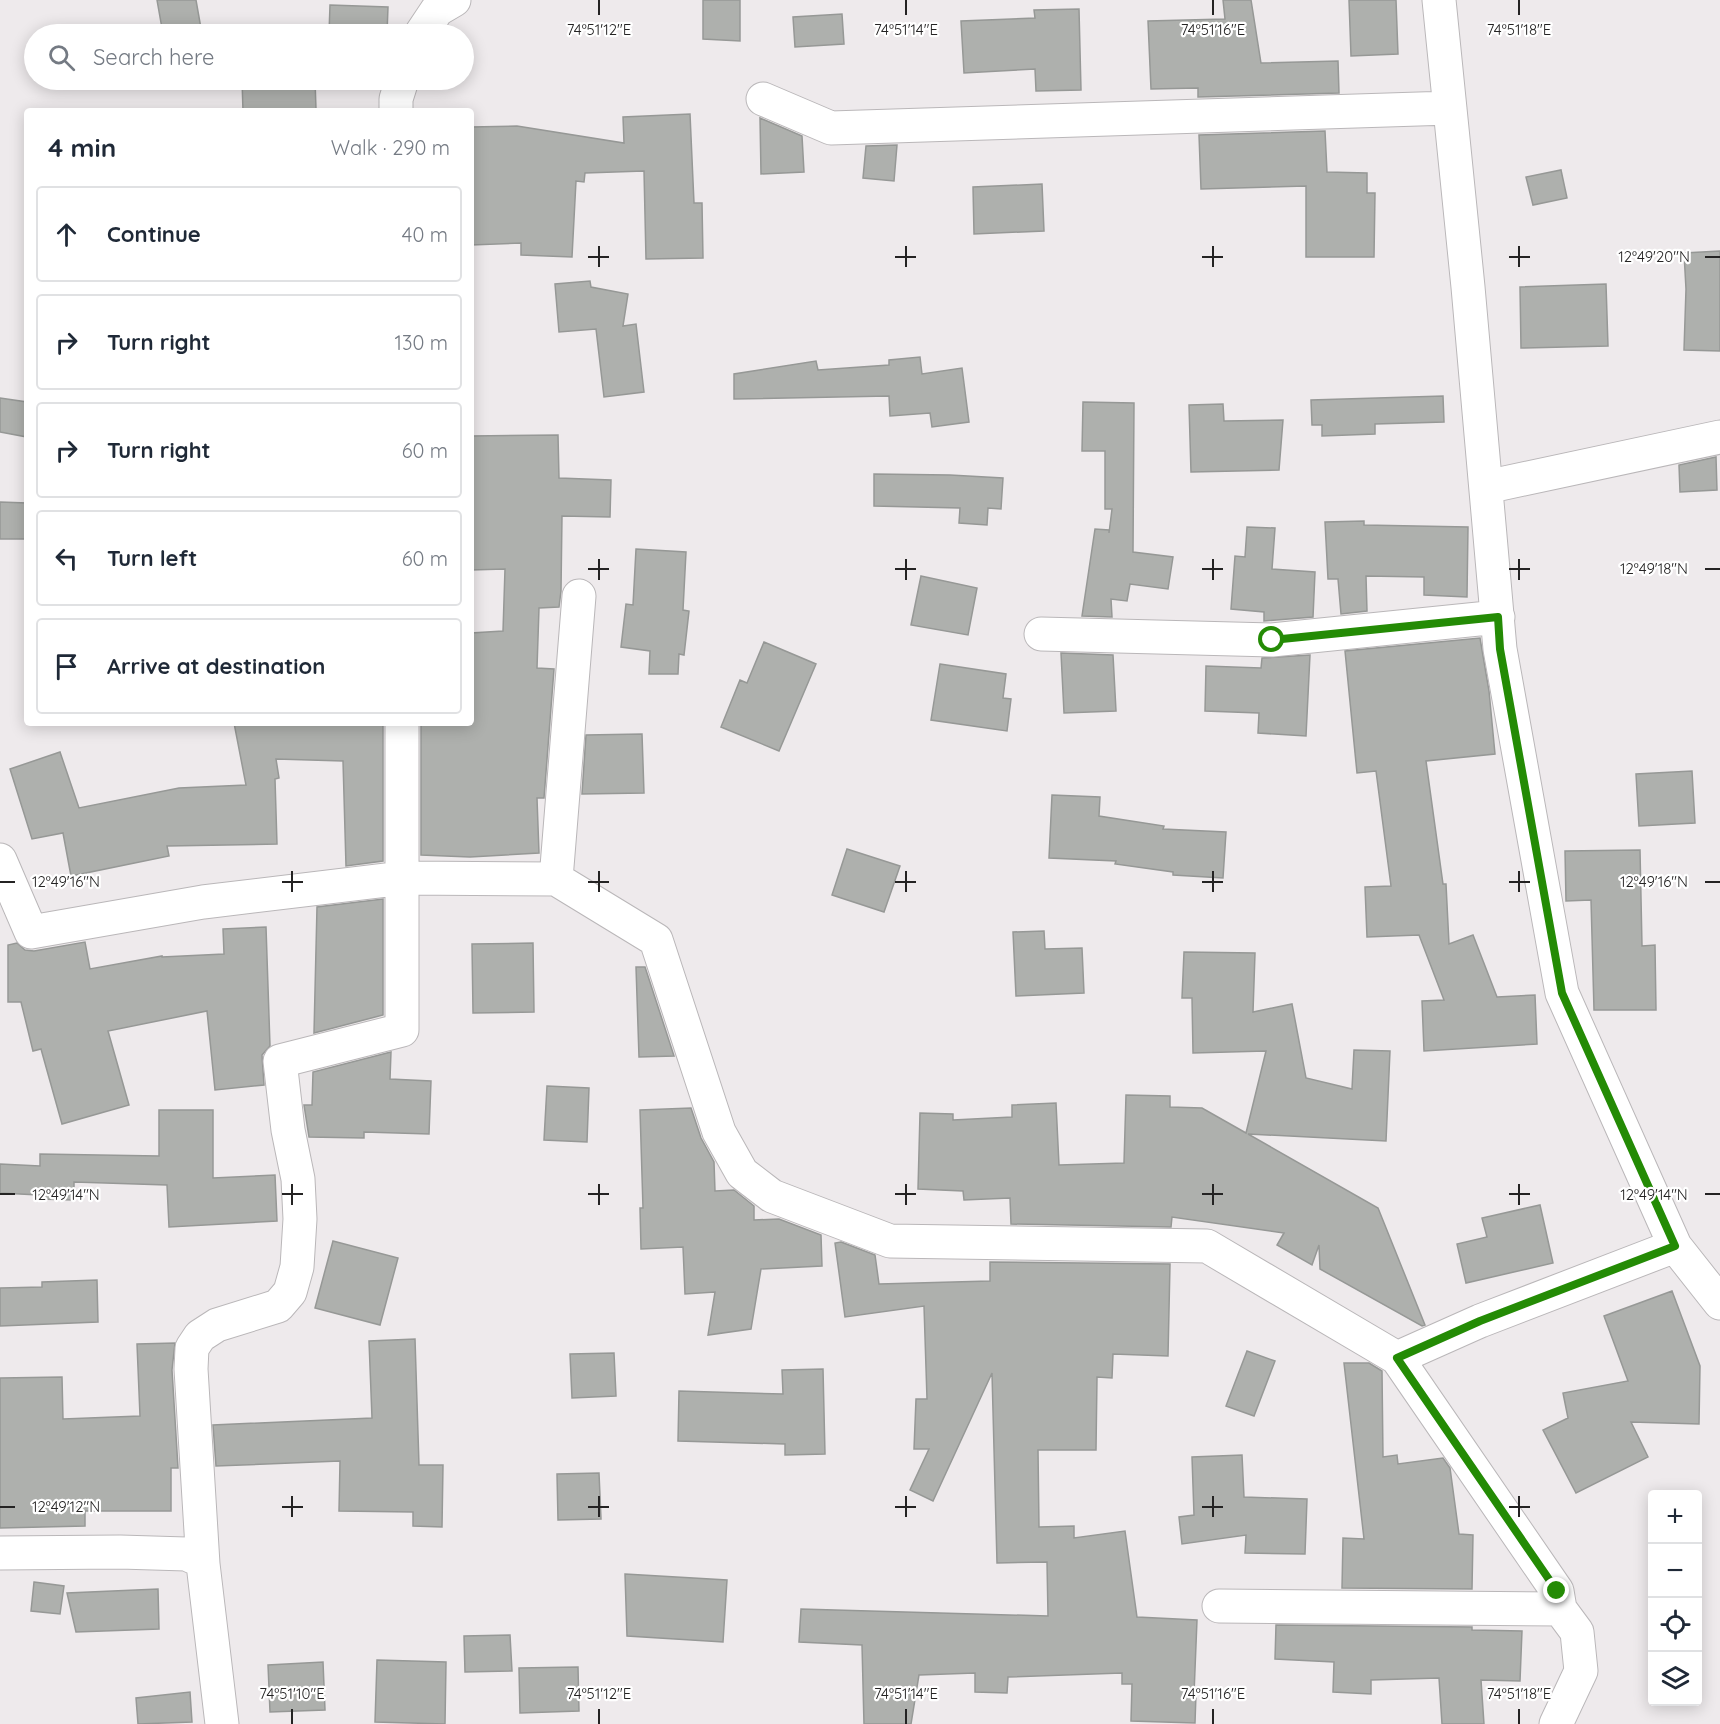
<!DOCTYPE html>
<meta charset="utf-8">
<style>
body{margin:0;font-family:Quicksand,sans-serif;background:#f2f2f3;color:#1f2937}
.controls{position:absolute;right:18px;bottom:18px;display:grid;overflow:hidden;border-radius:6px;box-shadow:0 3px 15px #0003}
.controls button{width:54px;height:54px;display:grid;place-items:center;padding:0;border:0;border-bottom:2px solid #e0e1e3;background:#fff;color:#1f2937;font:30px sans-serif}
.stop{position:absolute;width:18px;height:18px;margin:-14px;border:4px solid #248b05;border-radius:50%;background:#fff}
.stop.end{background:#248b05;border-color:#fff;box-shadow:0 2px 6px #0008}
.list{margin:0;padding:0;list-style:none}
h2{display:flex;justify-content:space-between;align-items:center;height:78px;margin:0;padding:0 24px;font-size:26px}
h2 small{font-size:20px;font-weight:400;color:#747a83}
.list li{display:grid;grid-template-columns:39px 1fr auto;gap:18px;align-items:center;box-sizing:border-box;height:96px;margin:0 12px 12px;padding:0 12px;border:2px solid #e0e1e3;border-radius:6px}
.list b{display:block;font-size:22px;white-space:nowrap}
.list em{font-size:20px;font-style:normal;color:#747a83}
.icon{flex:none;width:33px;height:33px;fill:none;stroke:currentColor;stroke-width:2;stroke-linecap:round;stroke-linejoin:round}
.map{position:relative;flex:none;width:1720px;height:1724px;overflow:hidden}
.search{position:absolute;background:#fff;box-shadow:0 3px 15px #0003;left:24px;top:24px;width:450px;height:66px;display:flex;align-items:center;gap:15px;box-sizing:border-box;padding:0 21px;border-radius:33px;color:#747a83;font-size:22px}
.panel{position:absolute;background:#fff;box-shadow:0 3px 15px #0003;left:24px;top:108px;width:450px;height:618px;border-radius:6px}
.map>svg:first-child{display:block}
.building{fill:#aeb0ad;stroke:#969896;stroke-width:1.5}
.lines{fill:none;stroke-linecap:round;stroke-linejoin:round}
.street-casing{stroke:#bab7b9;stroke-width:35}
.street{stroke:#fff;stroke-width:33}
.route{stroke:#248b05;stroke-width:8}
.ticks{fill:none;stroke:#242323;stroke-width:2}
.ticks-label{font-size:15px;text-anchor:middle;fill:#242323;stroke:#fff;stroke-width:4.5;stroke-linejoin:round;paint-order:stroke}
</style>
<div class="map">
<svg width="1720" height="1724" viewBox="0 0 1720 1724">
<rect width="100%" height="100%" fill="#eeeaec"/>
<!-- building -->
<path class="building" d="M157,0H196L202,34H163Z
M703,0H740V41L703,39Z
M1223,0H1251L1261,63L1338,61L1339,93L1198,97V88L1151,89L1148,21L1225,19Z
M1349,0H1396L1398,54L1351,56Z
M330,5L388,7L387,34H329Z
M1079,9L1081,90L1036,91L1035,69L964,73L961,21L1035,18L1034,10Z
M842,14L844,44L795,47L793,17Z
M242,80H315L316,109L243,111Z
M690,114L694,203H702L703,258L646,259L644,171L585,173L584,182L576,181L572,257L521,255V243L471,245V127L517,126L624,143L623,117Z
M760,118L802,136L804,172L761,174Z
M1325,131L1327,172L1367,173V193H1375L1374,257H1306V186L1201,189L1199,135Z
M897,145L894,181L863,178L866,146Z
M1561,170L1567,198L1533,205L1526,177Z
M1042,184L1044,231L974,234L973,187Z
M1720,251V351L1684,350L1686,289L1684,253Z
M590,281L591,287L628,294L623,326L636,324L644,392L604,397L596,329L559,332L555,284Z
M1606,284L1608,346L1521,348L1520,287Z
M920,357L922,374L962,368L969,422L932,427L930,413L890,416L889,396L734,399V374L816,361L818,370L889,365V360Z
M1443,396L1444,422L1375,424V434L1322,436V425H1312L1311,400Z
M0,398L27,402V437L0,432Z
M1083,402L1134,403L1133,552L1173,557L1168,589L1130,584L1127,601L1111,599L1112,617L1082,616L1095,529L1109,530V533L1112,509H1105V451H1082Z
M1223,404L1224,421L1283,420L1279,470L1191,472L1189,405Z
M558,435L559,478L611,480L610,517L562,516L561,591L559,607L539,608L537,668L554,669L544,798H537L539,853L470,857L421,855V723H471V633L503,631L505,569L471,570V436Z
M1716,457L1717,490L1680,492L1679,465Z
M874,474L950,475L1003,478L1001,509L988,508L987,525L959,523L960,508L874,506Z
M0,502L27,503V539H0Z
M1364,521V525L1468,527L1467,597L1424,595V577L1366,576L1367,611L1341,614L1338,579H1328L1325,522Z
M1247,527L1275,528L1272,569L1315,572L1313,617L1264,621V612L1231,609L1235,556L1245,557Z
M636,549L686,552L683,610L689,611L684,655L679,654L678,674H649L650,651L621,647L626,604L633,605Z
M921,576L977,588L968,635L911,625Z
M1480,638L1489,691L1495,754L1426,761L1443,884H1446L1449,944L1473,935L1497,997L1535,995L1537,1044L1424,1051L1422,1001L1444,1000L1419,935L1367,937L1365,887L1391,886L1376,771L1357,773L1345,651Z
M764,642L816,664L779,751L721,727L740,680L747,683Z
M1061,653L1113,655L1116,711L1064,713Z
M1310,655L1306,736L1258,733L1259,713L1205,711L1206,666L1261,668L1262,658Z
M940,664L1006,674L1003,698L1011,699L1007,731L931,720Z
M234,723H383V861L346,866L343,761L276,759L279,778L275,779L277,844L167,846L169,856L71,876L63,833L32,839L10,769L60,752L79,808L179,788L246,785Z
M642,734L644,793L582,794L586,735Z
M1692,771L1695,823L1639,826L1636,774Z
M1052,795L1100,797L1099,816L1164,826L1163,829L1226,832L1223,878L1173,875V872L1115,864L1116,861L1049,858Z
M847,849L900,866L884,912L832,895Z
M1640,850L1642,946L1655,945L1656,1010H1594L1591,900L1566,901L1565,851Z
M383,899V1015L314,1033L317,907Z
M266,927L270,1046L262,1055L264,1085L215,1090L207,1011L108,1031L129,1105L62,1124L41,1049L33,1051L21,1002H8V945L17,943L25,950L34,951L85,942L90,969L162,956V957L224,954L223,929Z
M1044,931L1045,949L1082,948L1084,993L1016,996L1013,932Z
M533,943L534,1012L473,1013L472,944Z
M1184,952L1255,953L1253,1012L1292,1004L1306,1078L1352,1089L1354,1050L1390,1051L1386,1141L1248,1134L1378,1208L1425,1325L1422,1326L1320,1269L1319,1245L1312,1265L1277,1245L1284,1233L1172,1217L1171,1227L1011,1224L1010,1198L964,1200L963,1191L918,1189L920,1113L953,1114V1120L1012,1117V1105L1056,1103L1059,1165L1124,1163L1126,1095L1170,1096V1107L1202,1108L1246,1133L1266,1051L1193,1053L1192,998H1182Z
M636,967H645L674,1056L639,1057Z
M391,1052L390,1079L431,1081L429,1134L364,1132V1138L309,1137L304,1105H312L313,1072Z
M547,1086L589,1088L587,1142L544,1140Z
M691,1108L701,1138L714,1162L715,1191L734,1190L754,1206V1220L779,1219L821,1235L822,1266L761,1269L751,1329L708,1335L715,1292L685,1294L683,1247L641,1249L640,1208H643L640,1110Z
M159,1110H213V1178L275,1175L277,1221L169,1227L167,1185L74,1182V1200L39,1199V1195L0,1193V1164L40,1166V1154L159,1156Z
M1540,1205L1553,1263L1466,1283L1457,1244L1487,1237L1482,1218Z
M333,1241L398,1258L380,1325L315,1308Z
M841,1242L875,1255L879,1284L990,1281V1262L1170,1264L1168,1356L1113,1354L1112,1378L1097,1377L1096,1450H1038L1039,1527L1074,1526V1538L1125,1531L1137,1617L1197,1620L1194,1694H1196L1195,1723L1131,1721L1132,1684H1122V1673L1008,1677L1007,1693L975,1692V1673L919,1675L911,1724H864L862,1645L799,1642L801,1609L1048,1616L1047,1562L997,1563L992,1373L933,1501L910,1490L929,1449H914L916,1399H927L924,1306L845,1317L835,1243Z
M97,1280L98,1322L0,1326V1288L42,1287V1282Z
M1672,1291L1700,1366L1699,1424L1631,1422L1648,1457L1576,1493L1543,1430L1568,1418L1563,1393L1628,1381L1604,1316Z
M415,1339L419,1465H443L442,1527L413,1526V1512L339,1511L340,1461L216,1466L213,1425L372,1418L369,1341Z
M175,1343L172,1370L178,1468H171V1511H85V1526L0,1528V1378L62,1377L63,1419L140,1416L137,1344Z
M1247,1351L1275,1361L1254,1416L1226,1406Z
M614,1353L616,1396L572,1398L570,1354Z
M1344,1363H1369L1382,1371L1383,1457L1397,1455L1398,1464L1443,1458L1450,1468L1459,1534L1473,1535L1472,1589L1342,1588L1343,1538L1364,1539Z
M823,1369L825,1454L785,1455V1444L678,1441L679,1391L783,1394L782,1370Z
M1242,1455L1244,1497L1307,1499L1305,1554L1245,1553L1246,1535L1182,1544L1179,1517L1194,1515L1192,1457Z
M599,1473L601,1519L558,1520L557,1474Z
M625,1574L727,1580L723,1642L627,1636Z
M34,1582L64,1586L60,1614L31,1611Z
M158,1589L159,1629L76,1632L67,1593Z
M1276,1625L1472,1627V1630L1522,1631L1520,1681L1481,1680L1484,1724H1442L1439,1678L1371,1680V1694L1333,1692L1334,1662L1275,1659Z
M510,1635L512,1671L465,1672L464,1636Z
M377,1660L446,1662L445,1724L375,1722Z
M323,1662L325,1710L270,1712L268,1665Z
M578,1667L579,1711L520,1713L519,1668Z
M190,1692L192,1722L138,1724L136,1698Z"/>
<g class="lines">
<!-- street casing -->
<g class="street-casing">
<path id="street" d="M1439,0L1468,287L1500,649L1562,993L1675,1246L1720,1303
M421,34L437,10L454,0
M763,99L831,128L1450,108
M396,111V99L402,80
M1486,487L1720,437
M1041,634L1272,640L1498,617
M0,860L31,932L203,902L403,878L556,879L579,596
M556,879L656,940L719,1132L742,1173L772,1196L890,1241L1207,1246L1397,1358L1557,1591L1560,1609L1577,1632L1581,1671L1556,1724
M1397,1358L1480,1321L1675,1246
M0,1553L120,1552L186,1554L200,1560L203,1564L222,1724
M203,1564L191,1369L192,1348L200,1336L217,1325L278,1306L290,1292L297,1267L300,1219L298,1179L288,1130L280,1061L402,1030V723
M1219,1606L1560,1609"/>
</g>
<!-- street -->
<use href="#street" class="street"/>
</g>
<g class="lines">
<!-- route -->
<path class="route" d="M1272,640L1498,617L1500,649L1562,993L1675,1246L1480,1321L1397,1358L1557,1591"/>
</g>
<!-- ticks -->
<path class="ticks" d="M599,0V15M906,0V15M1213,0V15M1519,0V15M599,246V267M906,246V267M1213,246V267M1519,246V267M588,257H609M895,257H916M1202,257H1223M1509,257H1530M1705,257H1720M599,559V580M906,559V580M1213,559V580M1519,559V580M588,569H609M895,569H916M1202,569H1223M1509,569H1530M1705,569H1720M292,871V892M599,871V892M906,871V892M1213,871V892M1519,871V892M0,882H15M282,882H303M588,882H609M895,882H916M1202,882H1223M1509,882H1530M1705,882H1720M292,1184V1205M599,1184V1205M906,1184V1205M1213,1184V1205M1519,1184V1205M0,1194H15M282,1194H303M588,1194H609M895,1194H916M1202,1194H1223M1509,1194H1530M1705,1194H1720M292,1496V1517M599,1496V1517M906,1496V1517M1213,1496V1517M1519,1496V1517M0,1507H15M282,1507H303M588,1507H609M895,1507H916M1202,1507H1223M1509,1507H1530M292,1709V1724M599,1709V1724M906,1709V1724M1213,1709V1724M1519,1709V1724"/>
<g class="ticks-label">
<text x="599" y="35">74°51'12"E</text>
<text x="906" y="35">74°51'14"E</text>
<text x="1213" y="35">74°51'16"E</text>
<text x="1519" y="35">74°51'18"E</text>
<text x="1654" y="262">12°49'20"N</text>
<text x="1654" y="574">12°49'18"N</text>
<text x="66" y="887">12°49'16"N</text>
<text x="1654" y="887">12°49'16"N</text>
<text x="66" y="1200">12°49'14"N</text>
<text x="1654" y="1200">12°49'14"N</text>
<text x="66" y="1512">12°49'12"N</text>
<text x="292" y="1699">74°51'10"E</text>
<text x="599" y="1699">74°51'12"E</text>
<text x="906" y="1699">74°51'14"E</text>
<text x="1213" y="1699">74°51'16"E</text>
<text x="1519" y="1699">74°51'18"E</text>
</g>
</svg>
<div class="controls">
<button>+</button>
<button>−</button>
<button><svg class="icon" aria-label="locate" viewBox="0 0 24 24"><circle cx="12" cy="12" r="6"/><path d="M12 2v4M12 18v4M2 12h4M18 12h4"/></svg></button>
<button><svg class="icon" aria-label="layers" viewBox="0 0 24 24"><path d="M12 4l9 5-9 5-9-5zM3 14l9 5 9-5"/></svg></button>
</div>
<div class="stop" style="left:1272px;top:640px"></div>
<div class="stop end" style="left:1557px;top:1591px"></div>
<div class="search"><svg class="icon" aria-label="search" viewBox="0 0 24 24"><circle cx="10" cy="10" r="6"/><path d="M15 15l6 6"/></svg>Search here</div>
<section class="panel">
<h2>4 min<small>Walk · 290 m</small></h2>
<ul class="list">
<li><svg class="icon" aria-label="ahead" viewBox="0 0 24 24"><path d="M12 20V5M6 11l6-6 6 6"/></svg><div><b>Continue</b></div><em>40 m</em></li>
<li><svg class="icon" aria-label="right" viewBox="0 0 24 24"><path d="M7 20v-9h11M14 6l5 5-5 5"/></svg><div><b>Turn right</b></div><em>130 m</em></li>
<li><svg class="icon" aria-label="right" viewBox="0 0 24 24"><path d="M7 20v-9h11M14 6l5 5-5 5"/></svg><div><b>Turn right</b></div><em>60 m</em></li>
<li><svg class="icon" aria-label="left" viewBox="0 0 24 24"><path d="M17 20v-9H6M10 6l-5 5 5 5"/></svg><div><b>Turn left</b></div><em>60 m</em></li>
<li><svg class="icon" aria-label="arrive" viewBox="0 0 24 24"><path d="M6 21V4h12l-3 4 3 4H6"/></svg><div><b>Arrive at destination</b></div></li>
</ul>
</section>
</div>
